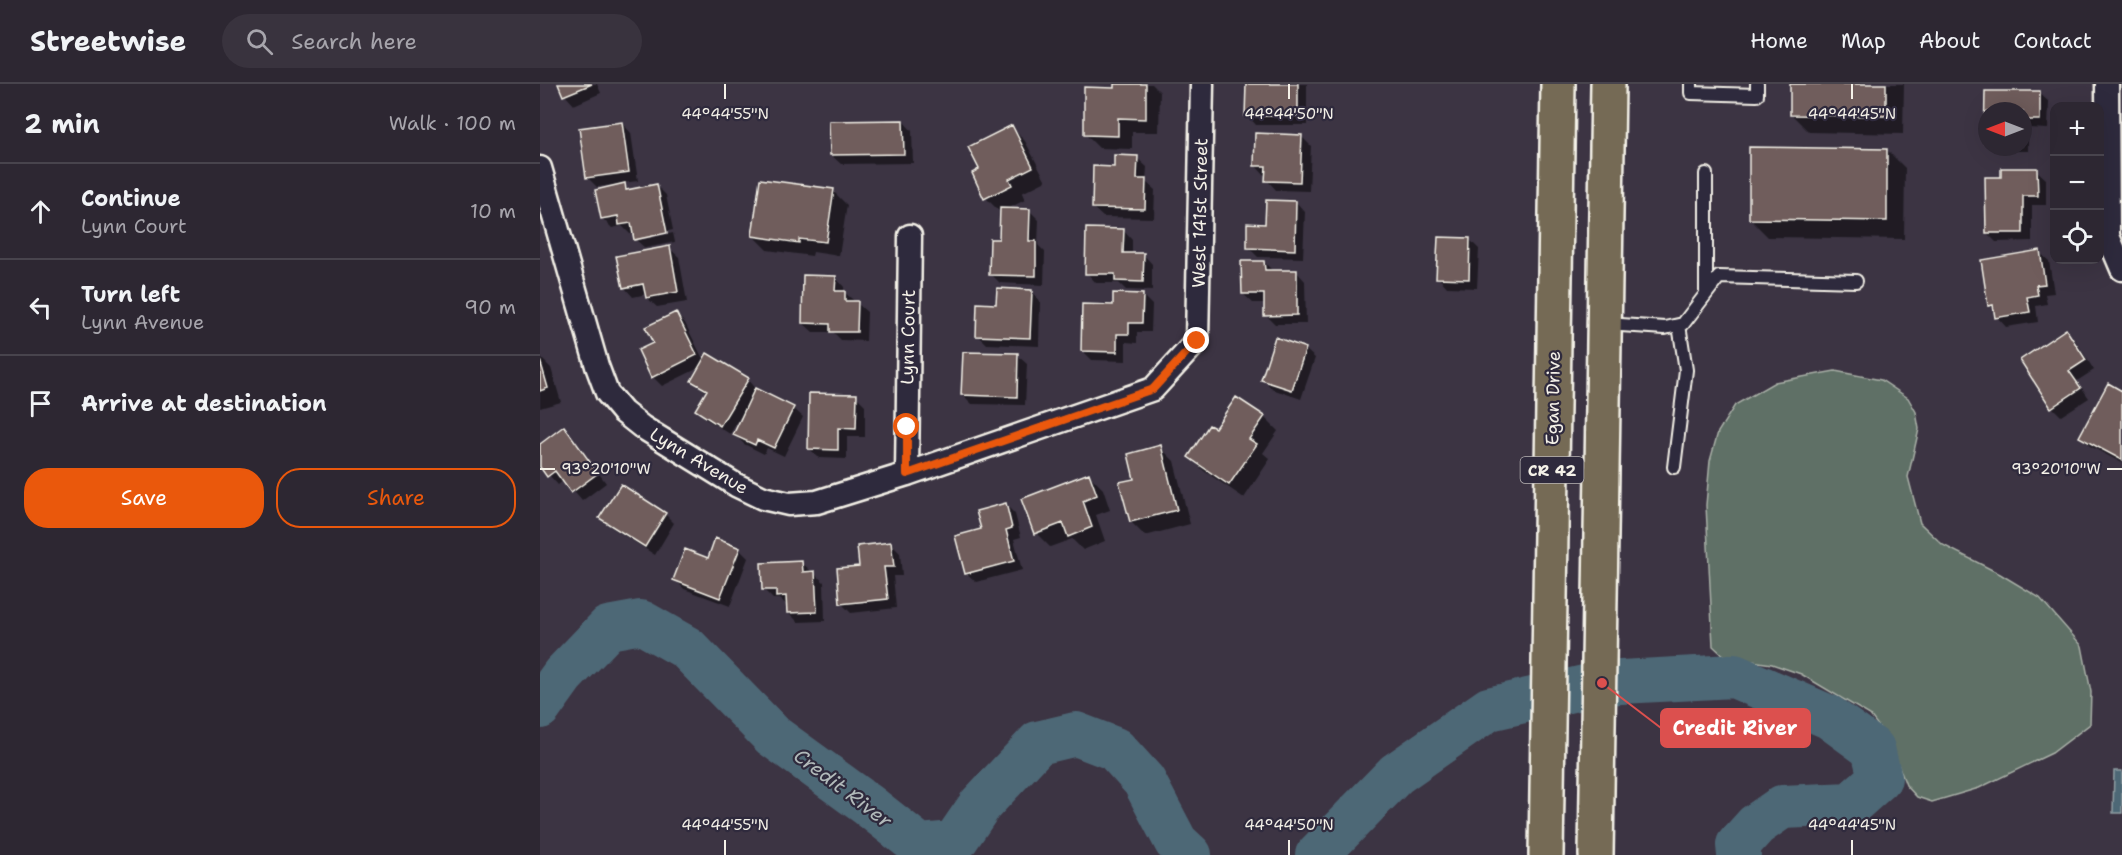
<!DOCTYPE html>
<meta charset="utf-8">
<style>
body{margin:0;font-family:"Shantell Sans",sans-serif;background:#39333e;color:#f1f3f6}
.controls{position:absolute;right:18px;top:18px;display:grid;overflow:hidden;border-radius:12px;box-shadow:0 6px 24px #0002}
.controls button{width:54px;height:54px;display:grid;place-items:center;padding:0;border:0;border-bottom:2px solid #48444d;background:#2d2732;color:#f1f3f6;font:30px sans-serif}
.compass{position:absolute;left:1438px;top:18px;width:54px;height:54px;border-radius:50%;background:#2d2732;box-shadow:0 6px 24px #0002;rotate:270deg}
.stop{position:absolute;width:18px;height:18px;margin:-14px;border:4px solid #ea580c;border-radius:50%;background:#fff}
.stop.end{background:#ea580c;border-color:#fff;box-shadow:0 2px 6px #0008}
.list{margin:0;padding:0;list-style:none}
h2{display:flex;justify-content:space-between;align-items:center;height:78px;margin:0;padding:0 24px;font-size:26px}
h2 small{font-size:20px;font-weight:400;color:#a7a5ac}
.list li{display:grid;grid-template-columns:39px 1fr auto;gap:18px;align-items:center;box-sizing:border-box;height:96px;padding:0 24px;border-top:2px solid #48444d}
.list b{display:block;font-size:22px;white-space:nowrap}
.list p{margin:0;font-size:20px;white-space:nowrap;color:#a7a5ac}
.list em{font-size:20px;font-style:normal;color:#a7a5ac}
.actions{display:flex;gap:12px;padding:18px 24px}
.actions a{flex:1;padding:14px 0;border:2px solid #ea580c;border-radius:24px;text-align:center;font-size:21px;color:#ea580c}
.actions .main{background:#ea580c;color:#fff}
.icon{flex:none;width:33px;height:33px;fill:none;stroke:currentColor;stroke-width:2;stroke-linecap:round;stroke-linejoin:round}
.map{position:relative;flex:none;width:1582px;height:771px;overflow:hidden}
header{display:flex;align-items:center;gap:36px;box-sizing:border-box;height:84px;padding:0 30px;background:#2d2732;border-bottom:2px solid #48444d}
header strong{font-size:28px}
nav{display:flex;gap:33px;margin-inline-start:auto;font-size:21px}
.search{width:420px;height:54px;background:#39333e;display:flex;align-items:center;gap:15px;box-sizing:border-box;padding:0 21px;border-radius:33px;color:#a7a5ac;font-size:22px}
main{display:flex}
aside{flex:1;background:#2d2732}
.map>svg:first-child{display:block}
.green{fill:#5e6f66;stroke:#a9b0a7;stroke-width:1.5}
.water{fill:#4e6876;stroke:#909fa4;stroke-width:1.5}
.shadow{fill:#0007}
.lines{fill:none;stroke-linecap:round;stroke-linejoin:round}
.river{stroke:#4e6876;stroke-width:44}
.building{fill:#6f5d5c;stroke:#f4f1e8;stroke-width:1.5}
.lane-casing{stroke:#f4f1e8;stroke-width:16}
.street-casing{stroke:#f4f1e8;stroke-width:27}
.highway-casing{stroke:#f4f1e8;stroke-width:38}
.lane{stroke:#2f2a3d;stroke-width:12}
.street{stroke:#2f2a3d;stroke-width:22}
.highway{stroke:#746b55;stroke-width:33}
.route{stroke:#ea580c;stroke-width:8}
.ticks{fill:none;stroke:#f4f1e8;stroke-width:2}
.labels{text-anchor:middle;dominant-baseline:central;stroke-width:4.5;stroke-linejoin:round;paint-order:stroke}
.shield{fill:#2f2a3d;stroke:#b9b5b5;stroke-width:1.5}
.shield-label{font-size:16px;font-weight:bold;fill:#f4f1e8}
.street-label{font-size:18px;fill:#f4f1e8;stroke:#2f2a3d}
.water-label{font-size:20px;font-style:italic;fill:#b2baba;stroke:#2f2a3d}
.ticks-label{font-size:15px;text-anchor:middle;fill:#f4f1e8;stroke:#2f2a3d;stroke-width:4.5;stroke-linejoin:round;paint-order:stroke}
.leader{fill:none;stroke:#dc504e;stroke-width:2}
.callout-dot{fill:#dc504e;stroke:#2f2a3d;stroke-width:2}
.callout{fill:#dc504e;stroke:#dc504e;stroke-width:2}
.callout-label{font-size:20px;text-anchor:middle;font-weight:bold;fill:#fff}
</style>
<header>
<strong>Streetwise</strong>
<div class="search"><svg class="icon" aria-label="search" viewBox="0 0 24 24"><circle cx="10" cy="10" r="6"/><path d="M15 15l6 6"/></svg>Search here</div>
<nav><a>Home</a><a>Map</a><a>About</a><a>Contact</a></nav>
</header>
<main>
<aside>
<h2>2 min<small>Walk · 100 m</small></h2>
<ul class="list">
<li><svg class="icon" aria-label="ahead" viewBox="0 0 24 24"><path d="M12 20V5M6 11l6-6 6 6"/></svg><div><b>Continue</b><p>Lynn Court</p></div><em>10 m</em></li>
<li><svg class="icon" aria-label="left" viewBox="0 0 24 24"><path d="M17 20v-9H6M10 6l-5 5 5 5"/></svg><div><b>Turn left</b><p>Lynn Avenue</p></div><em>90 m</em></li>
<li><svg class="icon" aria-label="arrive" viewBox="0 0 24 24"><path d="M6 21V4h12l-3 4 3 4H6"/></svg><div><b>Arrive at destination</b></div></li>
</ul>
<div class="actions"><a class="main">Save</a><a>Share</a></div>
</aside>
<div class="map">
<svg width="1582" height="771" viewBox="0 0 1582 771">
<rect width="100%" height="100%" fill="#3c3443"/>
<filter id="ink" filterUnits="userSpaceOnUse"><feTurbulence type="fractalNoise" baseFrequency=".0167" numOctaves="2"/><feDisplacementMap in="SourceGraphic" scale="12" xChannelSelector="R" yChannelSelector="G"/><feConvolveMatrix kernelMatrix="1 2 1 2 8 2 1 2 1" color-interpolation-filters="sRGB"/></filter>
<g filter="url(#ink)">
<!-- green -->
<path class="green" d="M1295,287L1341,296L1368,314L1376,328L1379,345L1368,393L1380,439L1403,461L1460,490L1500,514L1542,562L1551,608L1550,640L1512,669L1439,704L1392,718L1377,713L1366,701L1349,656L1330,631L1261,590L1232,580L1185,573L1173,562L1166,421L1170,377L1178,348L1195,321L1235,298Z"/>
<!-- water -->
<path class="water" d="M1574,687H1582V729H1573Z"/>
<!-- shadow -->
<path class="shadow" d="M20,0H57L61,9L34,21L25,11Z
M576,0H612L620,8L619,48H592V65L559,64L545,50L576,5Z
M707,0H767V41H716L707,31Z
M1252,0H1364L1363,50L1269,48L1251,30Z
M1446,8L1499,9L1509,18L1508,45L1488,44V67H1455L1451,63H1483V27H1447V59L1445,57Z
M363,37L372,47L373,79L301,80L291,71Z
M82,39L91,49L98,97L82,99L90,107L116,101L126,111L133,146L100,153V156L133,149L135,158L105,164L95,155L94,149L90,150L82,142L72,144L62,134L79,100L57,103L47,93Z
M471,43L485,57L506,97L482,109L485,116L465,126H489L499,136L498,161L505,168L504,201L460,199L451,190L461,157V128H460L446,114L434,89L441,86Z
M762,53L771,62L769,107L736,106L727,96V91H724L715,81Z
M1347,66L1365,84L1364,155L1228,153L1210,135Z
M597,74L607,83L606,98L615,106L614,134L563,133L553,124L575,85Z
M1496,86L1506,95V121H1492V157L1456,158L1447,149L1463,95Z
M293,107L307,121L299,172L273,168L272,172L227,166L213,152Z
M756,118L765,128L763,174L718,173L708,163Z
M583,146L592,156V170H603L612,180V207L586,206L579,199H556L547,189Z
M930,156L939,165L937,204L907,203L898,193Z
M129,164L139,173L147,218L117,223L107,214V210L93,213L84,203Z
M1499,168L1509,177L1514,209L1505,210L1507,220L1496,222L1498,238L1466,243L1457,233L1456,227L1450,221Z
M724,178L733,187H756L765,197L766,240H735L726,231L725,219H713L703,210Z
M295,193L304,203V208L327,228L326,257L301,256L293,248H273L263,239Z
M491,207L500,217L499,262L447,260L438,251Z
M602,211L612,221L611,248H597V259L586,258V277L552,276L543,267L574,222Z
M136,230L145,239L164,277L208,296L216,306L253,324L263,333L244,372L227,364L224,370L204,360L194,350L202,334L200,333L190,350L166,335L157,326L167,309L153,296L161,283L122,302L113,293L115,259Z
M1525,247L1535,256L1554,286L1537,297L1549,314L1521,332L1512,323Z
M765,265L775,274L761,315L732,305L723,295Z
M477,271L487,280L485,321L432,320L423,311Z
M0,273L11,284L21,318L0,324Z
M1582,308V379L1550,362L1541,353Z
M316,312L325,321V353H307V375L279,374L270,365Z
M724,333L738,347L723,369L730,375L704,414L664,387L650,373L676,346Z
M24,344L33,354L66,399L42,417L24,396L18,401L0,381V362Z
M620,363L634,377L650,440L605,452L591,438Z
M549,391L563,405L570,426L556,431L565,457L543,466L532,455L510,463L496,449L483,416Z
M466,421L475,430L481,453L474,455L482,486L436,498L426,489L443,446Z
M125,430L134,439L115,471L71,443L61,434Z
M351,460L360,469L362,492H353L356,524L311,529L302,520L320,483Z
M199,465L208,474L190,522L144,505L135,495Z
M262,479L284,498L285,537L258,538L249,529L248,522L240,515H233L224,506Z"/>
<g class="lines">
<!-- river -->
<path class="river" d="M0,623L23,591L68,544L101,538L147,564L233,652L328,721L380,762L414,759L440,721L498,659L536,650L575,665L604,697L636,758L650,771
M777,771L856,690L949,625L1062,599L1194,592L1289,633L1333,665L1340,694L1311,720L1242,723L1216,741L1198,761L1199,771"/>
</g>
<!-- building -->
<path class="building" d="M18,0H52L23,12Z
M574,0H606V35L578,34V52L544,51V3L574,4Z
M706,0H758V32H705Z
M1250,0H1346V32L1250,31Z
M1445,7H1500V36H1483V27H1447V58H1444Z
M363,36L364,70L290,71L289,37Z
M82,38L89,88L46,94L39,44Z
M472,41L493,83L469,95L472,101L444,115L432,89L439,85L428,63Z
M715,49L762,51L760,98L725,97L726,82H714Z
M1209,63L1347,65V137L1209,135Z
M574,71L598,72L597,95H606L605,125L552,124L553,82L574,83Z
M1461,84H1497L1498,112H1483V149H1446L1445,93H1461Z
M220,95L294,105L286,158L259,155V159L212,152Z
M85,99L86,106L117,100L127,149L94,156L91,139L79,141L78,132L61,135L55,106Z
M726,116L756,117L755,166L707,164V139L725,140Z
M460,124L490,125L489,157H496V192L449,191L450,155H459Z
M546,144L584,145L583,169H604L603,198L575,197V190H545Z
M898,153L930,154L929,195L896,194Z
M130,162L138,208L106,214L103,200L83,204L76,172Z
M1500,166L1505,200L1496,201L1498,211L1487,213L1490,228L1455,234L1453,221L1448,222L1441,176Z
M701,177H724L725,186H757V231L724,232V210H702Z
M263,191L296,192L295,207H305V217H318L317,248H290V240L262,239Z
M457,204L492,206L490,254L436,252L437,219L456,220Z
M573,209L603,210L602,239H589V250H577V268L541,267L542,220L573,221Z
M136,228L157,271L111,294L98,266L113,259L105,243Z
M1526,245L1546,276L1529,287L1541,304L1511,324L1480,276Z
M735,253L766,264L752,306L721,296Z
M423,268L478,269L477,313L421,311Z
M167,269L209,294L180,342L155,326L167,306L151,297Z
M0,276L8,304L0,307Z
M1568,299L1582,307V376L1539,353Z
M215,304L254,323L234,364L217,356L215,361L193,351Z
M269,309L317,310L316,345L298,344V366L268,365Z
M696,313L725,332L709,355L717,360L689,401L648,373L669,341L675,344Z
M24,342L58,389L31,409L15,387L7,393L0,383V360Z
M621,361L637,426L590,438L579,398L594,395L588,370Z
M549,389L557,411L543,417L552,443L528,453L523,439L494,450L481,415Z
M81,400L126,429L105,463L59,434Z
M466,419L472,444L466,446L474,477L425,490L415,452L441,445L436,427Z
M175,454L200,464L180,514L133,496L145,465L168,474Z
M351,458L354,483H344L348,515L300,520L297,484L319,482L317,462Z
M262,477L263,488L275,487L277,528L247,529L246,512L236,513V506H222L221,479Z"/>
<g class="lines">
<!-- lane casing -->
<g class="lane-casing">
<path id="lane" d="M1151,0V9L1217,11V0
M1166,90V209
M1066,240L1125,244L1143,240L1179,193L1316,197
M1134,383L1146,286L1139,241"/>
</g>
<!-- street casing -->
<g class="street-casing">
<path id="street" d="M1567,0L1568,152L1582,185
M0,84L57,282L67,309L83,328L102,343L196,401L223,414L249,420L277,418L367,390L613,305L657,257L662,0
M367,390L370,152"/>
</g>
<!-- highway casing -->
<g class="highway-casing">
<path id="highway" d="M1006,771L1018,0
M1056,771L1068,0"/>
</g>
<!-- lane -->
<use href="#lane" class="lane"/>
<!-- street -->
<use href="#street" class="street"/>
<!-- highway -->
<use href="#highway" class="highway"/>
</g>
</g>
<g class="lines" filter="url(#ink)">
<!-- route -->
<path class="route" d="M367,343V390L613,305L657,257"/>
</g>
<!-- ticks -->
<path class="ticks" d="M185,0V15M749,0V15M1312,0V15M0,385H15M1567,385H1582M185,756V771M749,756V771M1312,756V771"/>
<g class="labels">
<!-- shield labels -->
<rect class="shield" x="980.5" y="373" width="63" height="26" rx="4.5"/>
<g class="shield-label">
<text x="1012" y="386">CR 42</text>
</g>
<!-- street labels -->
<g class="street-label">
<text transform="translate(660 129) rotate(-89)">West 141st Street</text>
<text transform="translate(368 253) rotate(-89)">Lynn Court</text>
<text transform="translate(1013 314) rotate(-89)">Egan Drive</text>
<text transform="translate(159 377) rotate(31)">Lynn Avenue</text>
</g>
<!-- water labels -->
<g class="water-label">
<text transform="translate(303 704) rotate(37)">Credit River</text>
</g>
</g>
<g class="ticks-label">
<text x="185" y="35">44°44'55"N</text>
<text x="749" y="35">44°44'50"N</text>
<text x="1312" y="35">44°44'45"N</text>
<text x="1516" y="390">93°20'10"W</text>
<text x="66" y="390">93°20'10"W</text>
<text x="185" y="746">44°44'55"N</text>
<text x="749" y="746">44°44'50"N</text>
<text x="1312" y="746">44°44'45"N</text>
</g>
<!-- callouts -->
<path class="leader" d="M1062 599L1121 644"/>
<circle class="callout-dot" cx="1062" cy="599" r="6"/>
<rect class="callout" x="1121" y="625" width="149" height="38" rx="6"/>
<g class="callout-label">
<text x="1195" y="651">Credit River</text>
</g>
</svg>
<div class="controls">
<button>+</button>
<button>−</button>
<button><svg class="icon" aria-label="locate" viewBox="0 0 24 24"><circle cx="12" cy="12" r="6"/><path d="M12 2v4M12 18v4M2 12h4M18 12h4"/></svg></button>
</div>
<svg class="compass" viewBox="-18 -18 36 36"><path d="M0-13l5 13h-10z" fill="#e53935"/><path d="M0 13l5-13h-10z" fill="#a7a5ac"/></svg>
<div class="stop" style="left:367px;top:343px"></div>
<div class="stop end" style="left:657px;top:257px"></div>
</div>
</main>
